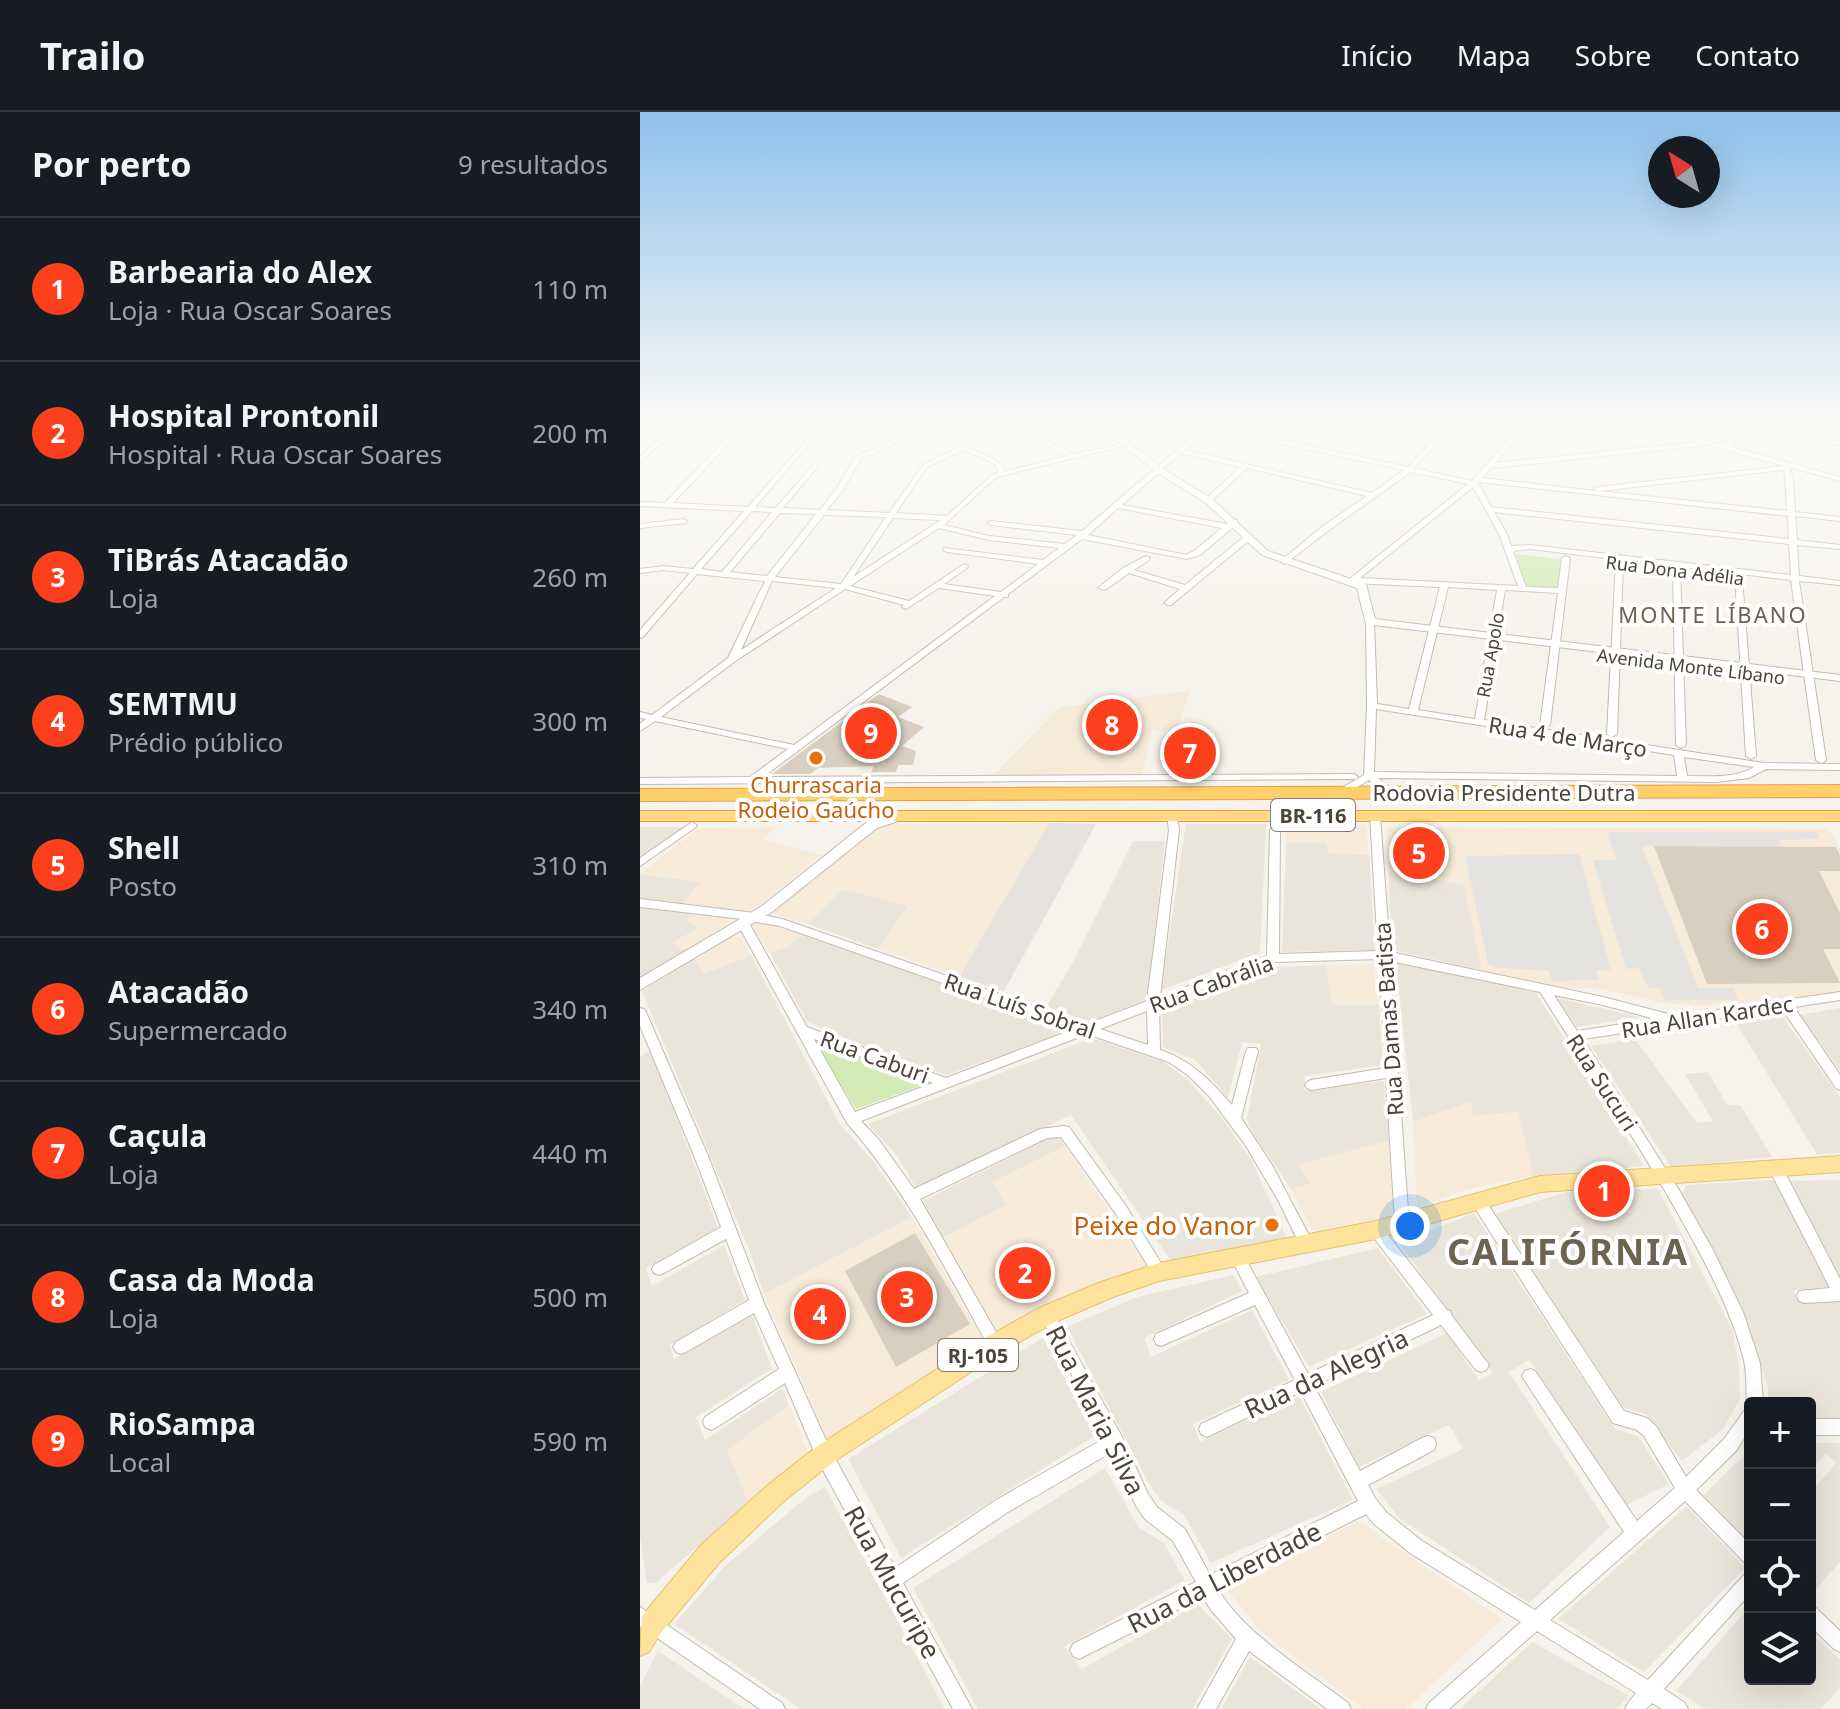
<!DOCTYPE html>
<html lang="pt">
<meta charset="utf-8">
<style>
body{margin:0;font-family:"Noto Sans",sans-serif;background:#20242c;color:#f1f3f6}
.controls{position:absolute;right:24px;bottom:24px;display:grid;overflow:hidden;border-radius:8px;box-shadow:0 8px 32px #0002}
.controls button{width:72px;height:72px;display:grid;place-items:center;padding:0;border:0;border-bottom:2px solid #363941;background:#171b24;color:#f1f3f6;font:40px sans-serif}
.compass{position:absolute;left:1008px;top:24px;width:72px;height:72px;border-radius:50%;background:#171b24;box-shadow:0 8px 32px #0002;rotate:323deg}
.you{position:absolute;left:770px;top:1114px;width:28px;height:28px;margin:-20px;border:6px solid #fff;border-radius:50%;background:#1a73e8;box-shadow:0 0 0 12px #1a73e833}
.badge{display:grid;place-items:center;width:52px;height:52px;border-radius:50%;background:#fc3f1d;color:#fff;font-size:26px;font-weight:700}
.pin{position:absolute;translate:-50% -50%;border:4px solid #fff;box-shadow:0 2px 8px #0006}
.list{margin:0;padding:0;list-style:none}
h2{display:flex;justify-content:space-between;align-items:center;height:104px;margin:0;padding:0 32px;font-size:34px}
h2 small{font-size:26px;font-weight:400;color:#9ea1a6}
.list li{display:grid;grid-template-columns:52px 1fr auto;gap:24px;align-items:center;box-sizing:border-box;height:144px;padding:0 32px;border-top:2px solid #363941}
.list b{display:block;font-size:30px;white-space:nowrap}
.list p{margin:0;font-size:26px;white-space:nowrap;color:#9ea1a6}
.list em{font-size:26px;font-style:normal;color:#9ea1a6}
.icon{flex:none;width:44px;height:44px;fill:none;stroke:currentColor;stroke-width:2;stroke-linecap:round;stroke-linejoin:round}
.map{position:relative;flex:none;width:1200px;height:1597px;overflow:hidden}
header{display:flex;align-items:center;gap:48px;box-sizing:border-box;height:112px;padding:0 40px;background:#171b24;border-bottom:2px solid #363941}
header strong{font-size:38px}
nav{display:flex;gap:44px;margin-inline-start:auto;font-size:28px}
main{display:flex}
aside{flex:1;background:#171b24}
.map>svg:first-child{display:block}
.residential{fill:#eae5da}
.commercial{fill:#f7ead8}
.industrial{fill:#e6e2dd}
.green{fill:#d2eab5}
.parking{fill:#e5e3e0}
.building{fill:#d8cfc1}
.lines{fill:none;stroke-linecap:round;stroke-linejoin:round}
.minor-casing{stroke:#c2bbae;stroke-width:2}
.tertiary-casing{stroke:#c2bbae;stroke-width:2}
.secondary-casing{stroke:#d6c79b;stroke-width:2}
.primary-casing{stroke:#e6c16a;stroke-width:2}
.trunk-casing{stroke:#e0a43c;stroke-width:2}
.motorway-casing{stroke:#e0a43c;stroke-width:2}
.minor{fill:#fff;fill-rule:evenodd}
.tertiary{fill:#fff;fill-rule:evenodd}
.secondary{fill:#fff3cd;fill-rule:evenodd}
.primary{fill:#ffe39c;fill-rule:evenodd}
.trunk{fill:#ffd985;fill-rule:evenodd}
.motorway{fill:#ffcf6e;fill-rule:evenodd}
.food-dot{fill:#e8710a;stroke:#fff;stroke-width:3}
.labels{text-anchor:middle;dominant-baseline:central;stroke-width:8;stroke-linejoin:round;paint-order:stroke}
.far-street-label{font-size:18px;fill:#4b4439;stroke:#fff}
.shield{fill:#fff;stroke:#817c74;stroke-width:2}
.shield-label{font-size:20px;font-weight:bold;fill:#4b4439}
.far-quarter-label{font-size:22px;letter-spacing:2px;fill:#6e6250;stroke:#fff}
.street-label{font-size:22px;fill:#4b4439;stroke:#fff}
.food-label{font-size:22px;fill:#c56008;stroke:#fff}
.near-food-label{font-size:26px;fill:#c56008;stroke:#fff;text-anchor:end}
.near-street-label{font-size:26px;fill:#4b4439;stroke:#fff}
.near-district-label{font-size:36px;font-weight:bold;letter-spacing:2px;fill:#6e6250;stroke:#fff}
</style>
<header>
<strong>Trailo</strong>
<nav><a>Início</a><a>Mapa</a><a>Sobre</a><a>Contato</a></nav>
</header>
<main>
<aside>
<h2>Por perto<small>9 resultados</small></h2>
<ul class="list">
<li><span class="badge">1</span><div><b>Barbearia do Alex</b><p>Loja · Rua Oscar Soares</p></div><em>110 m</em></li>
<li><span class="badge">2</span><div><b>Hospital Prontonil</b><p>Hospital · Rua Oscar Soares</p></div><em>200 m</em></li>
<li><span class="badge">3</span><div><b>TiBrás Atacadão</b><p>Loja</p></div><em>260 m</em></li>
<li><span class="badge">4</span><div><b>SEMTMU</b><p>Prédio público</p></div><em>300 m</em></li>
<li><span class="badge">5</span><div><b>Shell</b><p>Posto</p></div><em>310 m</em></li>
<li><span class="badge">6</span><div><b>Atacadão</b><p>Supermercado</p></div><em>340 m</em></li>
<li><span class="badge">7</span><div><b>Caçula</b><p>Loja</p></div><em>440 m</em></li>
<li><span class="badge">8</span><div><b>Casa da Moda</b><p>Loja</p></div><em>500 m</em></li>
<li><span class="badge">9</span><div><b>RioSampa</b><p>Local</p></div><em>590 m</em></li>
</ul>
</aside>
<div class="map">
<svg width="1200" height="1597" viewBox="0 0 1200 1597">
<rect width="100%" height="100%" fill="#f6f3ec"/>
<!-- residential -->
<path class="residential" d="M546,712H626L620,841L521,878Z
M0,715H44L0,745Z
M493,729H525L507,887L449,910L406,895L431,854Z
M646,731H687L688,741L729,743L735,838L642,840Z
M748,750L793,758L792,763L797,768L824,773L842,858L752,838Z
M0,762L61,770L42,791L0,786Z
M203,777L268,794L238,837L168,812Z
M0,796L51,802L58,816L33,831L45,839L0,867Z
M161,823L236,848L431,918L306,963L188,920L167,909L130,841L149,834Z
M111,843L199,1011L233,1049L272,1105L124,1182L109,1137L2,879L55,846L63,862Z
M756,851L896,881L1004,1054L893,1064L878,1000L832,1004L831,990L773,1010Z
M686,853L693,893H739L743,953L665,964V979L744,969L749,1029L660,1052L671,1072L651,1077L611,1019L607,1007L621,932L602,930L588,986L555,948L523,935L522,900L632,855Z
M916,886H917L1000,905L937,915Z
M1200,896V959L1160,903Z
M1142,904L1200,985V1041L1177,1042L1096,911Z
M452,926L522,949L547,967L582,1006L612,1049L647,1127L531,1149L431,1003L276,1076L258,1045L228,1012Z
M995,927L1057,1011L1073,1009L1045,962L1068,960L1087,993H1100L1132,1045L1031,1055L951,934Z
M11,938L78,1116L6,1156L12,1174L84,1133L105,1188L30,1233L34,1247L112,1203L132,1257L56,1305L65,1328L142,1277L149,1293L88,1338L108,1390L16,1471H7L0,1423V945Z
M417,1022L425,1034L353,1070L366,1093L303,1126L283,1089Z
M1137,1068L1192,1175L1153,1178L1159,1190L1200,1188V1306L1170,1307V1291H1128V1277L1113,1228L1042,1081L1047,1073Z
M1200,1068V1165L1147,1069Z
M1018,1077L1092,1217L1099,1254L1100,1287L1083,1317L1042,1349L1005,1302L983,1295L855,1102L926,1080Z
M834,1101L975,1317L998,1324L1029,1372L987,1393L889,1248L869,1260L970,1415L889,1491L760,1407L736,1377L823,1337L809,1313L719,1355L681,1280L807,1221L839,1268L853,1261L759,1131Z
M738,1136L787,1202L669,1255L616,1165Z
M594,1163L602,1179L504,1226L511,1245L612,1198L649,1268L553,1312L560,1330L659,1284L713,1388L571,1451L544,1403L521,1389L507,1368L427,1215L497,1185Z
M403,1226L456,1323L261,1446L208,1347Z
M1170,1331H1200V1450L1170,1484V1381L1196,1351L1186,1342L1170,1359Z
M1110,1338V1435L1061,1385Z
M465,1356L499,1416L524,1431L545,1468L424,1535L442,1557L558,1492L592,1527L552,1597H338L273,1476Z
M185,1375L305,1597H161L34,1512L87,1452L167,1385Z
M1047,1394L1105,1456L1004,1560L918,1507Z
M1110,1494V1567H1170V1520L1200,1547V1576L1181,1597H1066L1036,1579Z
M892,1530L989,1584L977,1597H820Z
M18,1539L104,1597H0V1574Z
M610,1545L681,1597H581Z"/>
<!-- commercial -->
<path class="commercial" d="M550,579L536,619L512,618L502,664H352L420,595Z
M409,711L319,865L239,837L268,794L203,777L168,812L137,804L134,800L234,716L244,712Z
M644,713H726L729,743L688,741L686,731H646Z
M138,715L122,727L181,743L112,800L42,791L60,770L0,762L59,716Z
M747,715L1186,717L1188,721H1192L1200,736V881L1143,891L1060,893L1024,891L961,877L902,874L842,858L824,773L797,768L792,758L748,750Z
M51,802L89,805L90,810L45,839L33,832L58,816L47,808Z
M121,810L128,811L161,823L149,834L130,841L115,820V813Z
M90,824L100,825L111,843L63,862L55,846Z
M733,852L739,893H692L686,853Z
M831,990L833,1004L878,1000L893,1064L829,1077L777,1095L773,1010Z
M749,1029L753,1104L673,1119L651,1077L670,1072L659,1052Z
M425,1034L509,1158L465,1171L356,1219L303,1126L366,1093L353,1070Z
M272,1105L344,1229L188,1328L124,1182Z
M149,1293L168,1341L108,1390L87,1338Z
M718,1409L862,1507L766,1597H723L623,1521L585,1476Z"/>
<!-- industrial -->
<path class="industrial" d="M409,711L456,712L364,879L319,865Z"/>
<!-- green -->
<path class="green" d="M876,442L921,447L918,476L886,474Z
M173,927L291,970L216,997Z"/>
<!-- parking -->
<path class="parking" d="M967,720H1176L1180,727L1139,728L1141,735L1002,734L1058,876H1094L1098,888H1024L1020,876H1009L998,856L986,857L953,748H976Z
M939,742L971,858L956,859L959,868L912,869L909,859L852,855L848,851L825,744Z"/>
<!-- building -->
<path class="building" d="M239,582L272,595L258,605L284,615L262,634L276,639L273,653H258L256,660H231L234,654L178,656L170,662H132Z
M1014,734L1196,735L1200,744V759H1179L1200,801V837H1183L1200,871L1067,872Z
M275,1121L330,1212L256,1255L205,1159Z"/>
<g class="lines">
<!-- minor casing -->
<g class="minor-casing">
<path id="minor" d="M31,313H38L40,315L0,350V344L33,315Z
M99,313H106L33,391L108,395L165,330L177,320L197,313H207L181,322L169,332L115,395L136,396L174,352H178V354L143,396L180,398L196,377L216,344L280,317L278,315L281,313L286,315L299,313L291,317L355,348L363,354L365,359L428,344L367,313H375L435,342L487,331V333L356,365L304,413L349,424L425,432L437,423L351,413L347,411L351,409L442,419L566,313H573L768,355L788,333L693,313H706L792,330L807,313H814L774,356L832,369L881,313H888L855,351L1057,330L980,313H993L1086,333L1095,313H1101L1092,335L1200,365V369L1149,355L1153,364L1155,400L1200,405V409L1155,404L1157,428L1200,433V437L1157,433L1159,464L1200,469V473L1159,469L1186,648L1184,650L1181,651L1176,648L1151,468L890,437L873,439L886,475L918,476L922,446L926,444L930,446L910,613L905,616L900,613L918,481L865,478L844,608L1124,651L1200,652V658L1126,657L1109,666L1076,670L738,666L755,679L756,681L755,683H747L729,668L706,682H698L697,680L698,678L724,663L727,594L726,510L730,507L734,510L737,592L769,597L800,475L711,471L707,469L828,372L771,360L689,418L645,452L641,450L642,448L683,414L727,384L607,356L569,391L565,389L566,387L600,355L541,341L482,393L587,412L591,408H597V412L560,443L547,447L442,427L368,482V485H364L123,665L713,662L716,663L718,665L716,667L0,672V666L110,665L148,637L15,609L0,619V612L6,607L0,606V600L12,603L88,546L125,469L57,462L3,525L0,526V518L50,461L23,458L0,461V457L23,454L53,457L104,399L0,394V390L25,391ZM569,317L764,358L732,381L545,338ZM286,320L319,335L283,353L249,401L187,398L203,378L221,346ZM1063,332L1145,354L958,375L954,377L956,379L842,366L851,356L1060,334ZM324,338L351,350L358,356V361L352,363L307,404L256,401L287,355ZM1143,358L1145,364L1147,399L959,379ZM838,370L1148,404L1149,427L851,395ZM833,375L859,422L878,474L720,466ZM478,396L582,416L554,439L546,443L448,423ZM112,399L132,400L82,460L61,457ZM854,400L1149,432L1151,463L890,433L871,434L867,422ZM140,401L176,402L127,464L90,460ZM184,403L246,405L201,472L135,465ZM253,406L301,408L213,465ZM299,416L349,428L419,436L403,448L304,436L303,438L307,440L398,452L361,480L304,472L327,456L328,454L324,452L269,489L210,474ZM132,469L196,476L101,538ZM808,475L857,478L835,607L778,598ZM299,476L355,484L154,633L21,605L94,550L205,477L264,493L262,495L266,497ZM736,597L1034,643L1037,664L734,660ZM1044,645L1114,655C1094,667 1069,664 1047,664Z
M496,313H503L482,330H478V328Z
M1106,313H1119L1200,329V333Z
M43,407L47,409L46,411L0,416V412Z
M605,424L612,426L531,493H528L524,491L540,477L489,461L465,478L458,476L483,456L506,444L510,446L509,448L494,458L545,473Z
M976,450L983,452L977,622L972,625L967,622Z
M1033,456L1040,458L1046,633L1041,636L1036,633Z
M1095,464L1102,466L1116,644L1111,647L1106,644Z
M532,700L537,703L539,718L520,885L627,844L630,718L635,715L640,718L639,842L738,839L730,703L735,700L740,703L750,840L963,885L1036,904L1200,880V888L1154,895L1200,963V978L1196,976L1142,897L943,927L1039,1078L1073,1138L1103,1200L1120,1251L1123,1291H1110V1317L1096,1339L1056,1378L1110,1432V1452L1104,1450L1045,1389L910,1508L1008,1568L1104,1463L1110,1460V1482L1024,1577L1045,1591L1048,1597H1022L1012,1591L1006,1597H985L988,1591L996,1581L897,1519L809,1597H786L789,1591L881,1510L770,1441L734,1412L726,1402L578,1477C603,1521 668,1560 708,1591L711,1597H687L609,1539L576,1597H557L596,1527L571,1498L563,1485L439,1547L433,1544L430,1538L433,1532L556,1470L533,1429L505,1407L496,1394L472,1340L368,1400L263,1471L332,1597H313L178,1349L145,1271L77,1315L71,1318L65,1315L63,1310L65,1305L139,1257L114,1201L46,1240L41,1242L36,1240L33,1235L36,1230L109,1188L86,1127L24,1161L19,1163L14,1161L12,1157L14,1153L81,1115L55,1046L0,914V896L4,897L6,900L69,1046L124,1191L190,1337L255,1456L356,1388L465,1326L400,1203L402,1198L407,1196L412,1198L481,1323L508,1382L517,1395L545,1417L570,1463L718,1389L661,1280L573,1322L567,1325L561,1322L559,1317L561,1312L655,1268L615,1193L521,1234L516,1232L514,1227L516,1222L609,1181L590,1144L592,1140L597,1138L602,1140L668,1262L793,1203L731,1122L729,1118L731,1114L736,1112L741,1114L807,1198L810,1199L812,1204L849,1253L846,1258L841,1260L836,1258L801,1213L674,1274L720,1359L782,1326L788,1324L794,1326L796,1332L794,1338L728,1373L735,1386L746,1400L782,1429L895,1498L984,1420L885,1269L882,1264L885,1259L890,1257L895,1259L997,1409L1035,1376L1004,1324L997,1318L973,1311L833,1093L831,1089L833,1085L838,1083L843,1085L984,1299L1007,1306L1016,1314L1046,1365L1084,1327L1104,1299L1110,1296L1107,1291C1106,1277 1107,1262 1104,1248C1092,1201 1069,1157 1045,1114C1001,1034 949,958 900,880L750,849L769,1111L767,1115L762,1117L757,1115L755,1111L746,966L671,978L667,976L665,973L667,970L671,968L746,956L739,847L634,850L519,894L520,938C551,948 571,969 592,993L606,939L608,936H616L618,939L601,1006L632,1053L672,1129L674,1133L672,1137L667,1139L662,1137L638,1088L606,1034L569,984L549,964L529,950L447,922L221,1009L239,1028L274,1077L400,1017L424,1014L429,1015L486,1094L524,1156L526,1160L524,1164L519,1166L514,1164L476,1102L421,1025L407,1026L280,1087L360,1227L362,1232L360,1237L355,1239L350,1237C306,1158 267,1079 207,1011L97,811L102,807L0,795V787L114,801L142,807L447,912L507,889L529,718L527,703ZM105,808L140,814L434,917L306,966L167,915L109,811ZM914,883L963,893L1015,907L937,919ZM507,899L508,933L460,917ZM174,927L293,971L215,1000Z
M52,710L57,713L56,715L0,754V746Z
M1135,1049L1140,1051L1200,1167V1189L1164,1191L1159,1189L1157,1184L1159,1179L1190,1176L1128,1055L1130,1051Z
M1170,1307H1200V1323H1170Z
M1170,1493L1176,1496L1200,1519V1540L1194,1537L1170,1514Z
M0,1495L142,1591L145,1597H120L0,1514Z"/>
</g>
<!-- tertiary casing -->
<g class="tertiary-casing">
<path id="tertiary" d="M458,313H467L522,356L572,387L628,439L726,472L735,507L1200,563V569L726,512L717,476L622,443L566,391L516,360Z
M256,701L262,705L261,708L237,716L132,800L0,878V866L122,794L227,710Z"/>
</g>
<!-- secondary casing -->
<g class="secondary-casing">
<path id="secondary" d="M11,313H34L0,320V314Z"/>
</g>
<!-- primary casing -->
<g class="primary-casing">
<path id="primary" d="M1200,1044V1060L900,1080L736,1127L519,1169L473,1185L415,1210L363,1239L192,1351L144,1389L79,1451L20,1522L9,1540L0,1544L2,1504L61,1433L128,1373L176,1335L347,1225L399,1196L461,1170L519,1151L736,1109L900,1064Z"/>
</g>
<!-- trunk casing -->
<g class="trunk-casing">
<path id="trunk" d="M0,699H1200V709H0Z"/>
</g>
<!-- motorway casing -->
<g class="motorway-casing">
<path id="motorway" d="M1200,673V685L0,689V677Z"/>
</g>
<!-- minor -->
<use href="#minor" class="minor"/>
<!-- tertiary -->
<use href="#tertiary" class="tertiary"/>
<!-- secondary -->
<use href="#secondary" class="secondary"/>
<!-- primary -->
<use href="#primary" class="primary"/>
<!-- trunk -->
<use href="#trunk" class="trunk"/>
<!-- motorway -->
<use href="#motorway" class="motorway"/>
</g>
<!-- sky -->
<linearGradient id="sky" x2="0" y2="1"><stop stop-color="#8fc1ec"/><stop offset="0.58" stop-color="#fbfaf6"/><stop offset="1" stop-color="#fbfaf6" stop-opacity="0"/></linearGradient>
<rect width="1200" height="537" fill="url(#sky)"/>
<!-- markers -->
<g class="food-dot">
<circle cx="176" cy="646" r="8"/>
<circle cx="632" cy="1113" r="8"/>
</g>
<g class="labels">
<!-- far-street labels -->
<g class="far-street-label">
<text transform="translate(1035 458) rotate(7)">Rua Dona Adélia</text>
<text transform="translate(850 543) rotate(-80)">Rua Apolo</text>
<text transform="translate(1051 554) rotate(7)">Avenida Monte Líbano</text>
</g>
<!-- shield labels -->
<g class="shield">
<rect x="631" y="687" width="84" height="32" rx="6"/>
<rect x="298" y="1227" width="80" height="32" rx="6"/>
</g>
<g class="shield-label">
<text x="673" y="703">BR-116</text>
<text x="338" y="1243">RJ-105</text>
</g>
<!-- far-quarter labels -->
<g class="far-quarter-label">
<text x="1073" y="502">MONTE LÍBANO</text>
</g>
<!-- street labels -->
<g class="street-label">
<text transform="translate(928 624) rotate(9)">Rua 4 de Março</text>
<text x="864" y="680">Rodovia Presidente Dutra</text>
<text transform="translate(571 871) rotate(-20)">Rua Cabrália</text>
<text transform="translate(380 893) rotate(19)">Rua Luís Sobral</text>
<text transform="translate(1067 904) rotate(-9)">Rua Allan Kardec</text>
<text transform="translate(748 907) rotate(-94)">Rua Damas Batista</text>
<text transform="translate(235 944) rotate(20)">Rua Caburi</text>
<text transform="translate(963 970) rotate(57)">Rua Sucuri</text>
</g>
<!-- food labels -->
<g class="food-label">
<text x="176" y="672">Churrascaria<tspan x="176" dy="25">Rodeio Gaúcho</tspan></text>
</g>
<!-- near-food labels -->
<g class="near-food-label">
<text x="616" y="1113">Peixe do Vanor</text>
</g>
<!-- near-street labels -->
<g class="near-street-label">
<text transform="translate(686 1261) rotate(-25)">Rua da Alegria</text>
<text transform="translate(456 1298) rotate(63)">Rua Maria Silva</text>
<text transform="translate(584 1465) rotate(-27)">Rua da Liberdade</text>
<text transform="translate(253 1470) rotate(61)">Rua Mucuripe</text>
</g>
<!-- near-district labels -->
<g class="near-district-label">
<text x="928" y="1139">CALIFÓRNIA</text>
</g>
</g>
</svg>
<div class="controls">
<button>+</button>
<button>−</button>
<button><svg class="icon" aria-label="locate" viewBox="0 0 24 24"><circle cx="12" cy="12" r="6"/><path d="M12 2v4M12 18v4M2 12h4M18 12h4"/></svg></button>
<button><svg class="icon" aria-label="layers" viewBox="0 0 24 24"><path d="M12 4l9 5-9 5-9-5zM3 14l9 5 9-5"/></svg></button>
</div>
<svg class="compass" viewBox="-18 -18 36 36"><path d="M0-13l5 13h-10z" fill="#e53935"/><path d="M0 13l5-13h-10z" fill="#9ea1a6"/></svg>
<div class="you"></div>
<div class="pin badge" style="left:964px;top:1079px">1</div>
<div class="pin badge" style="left:385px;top:1161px">2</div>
<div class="pin badge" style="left:267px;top:1185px">3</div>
<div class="pin badge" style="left:180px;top:1202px">4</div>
<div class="pin badge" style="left:779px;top:741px">5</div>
<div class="pin badge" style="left:1122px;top:817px">6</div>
<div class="pin badge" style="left:550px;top:641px">7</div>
<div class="pin badge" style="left:472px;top:613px">8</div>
<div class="pin badge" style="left:231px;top:621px">9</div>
</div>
</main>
